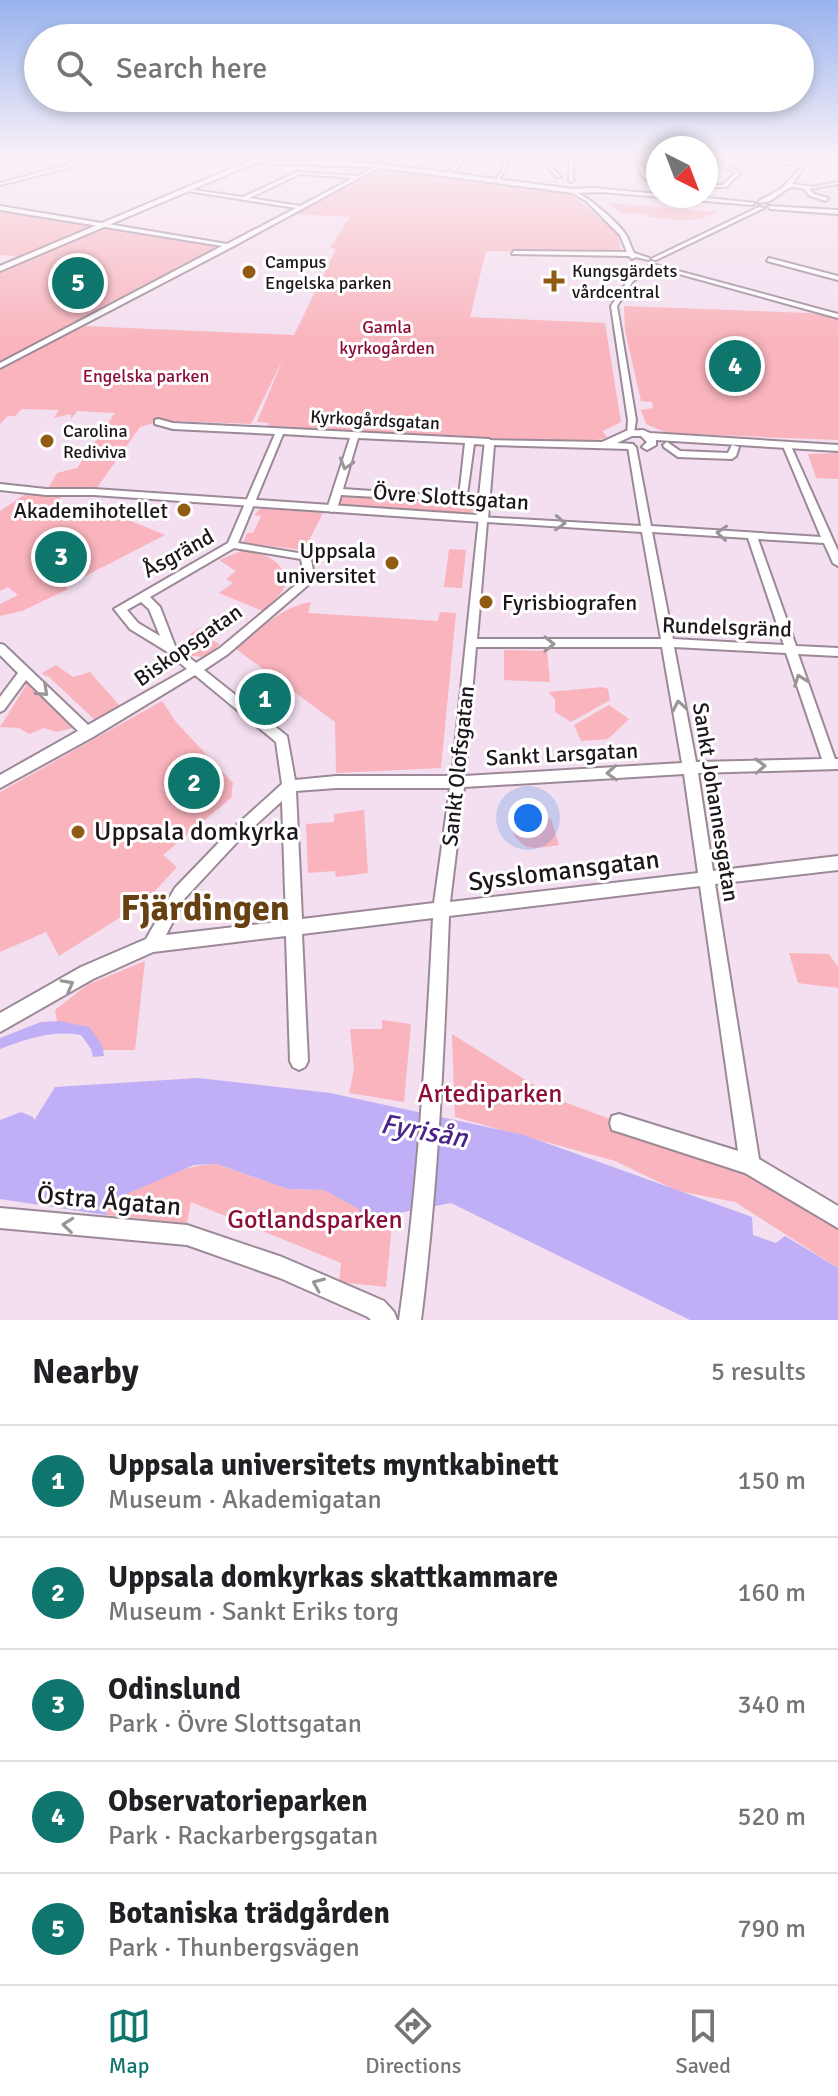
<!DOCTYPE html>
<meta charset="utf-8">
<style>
body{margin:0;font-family:Signika,sans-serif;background:#f6f6f6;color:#202124}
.compass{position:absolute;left:646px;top:136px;width:72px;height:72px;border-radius:50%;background:#fff;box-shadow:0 4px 12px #0003;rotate:138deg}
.you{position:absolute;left:528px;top:818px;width:28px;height:28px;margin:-20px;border:6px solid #fff;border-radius:50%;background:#1a73e8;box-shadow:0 0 0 12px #1a73e833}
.badge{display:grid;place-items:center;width:52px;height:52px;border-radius:50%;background:#0f766e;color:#fff;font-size:26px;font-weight:700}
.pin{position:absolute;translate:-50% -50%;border:4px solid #fff;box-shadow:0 2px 8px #0006}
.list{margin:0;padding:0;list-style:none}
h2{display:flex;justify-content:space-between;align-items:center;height:104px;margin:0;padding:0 32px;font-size:34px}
h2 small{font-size:26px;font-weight:400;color:#757577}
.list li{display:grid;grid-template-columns:52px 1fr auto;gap:24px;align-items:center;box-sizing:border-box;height:112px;padding:0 32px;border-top:2px solid #e0e0e0}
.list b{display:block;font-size:30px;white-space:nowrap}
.list p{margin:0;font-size:26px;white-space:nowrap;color:#757577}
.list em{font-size:26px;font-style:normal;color:#757577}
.icon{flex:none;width:44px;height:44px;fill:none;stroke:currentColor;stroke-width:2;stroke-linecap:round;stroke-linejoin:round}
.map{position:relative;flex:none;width:838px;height:1320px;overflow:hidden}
.search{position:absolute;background:#fff;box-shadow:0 4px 12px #0003;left:24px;right:24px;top:24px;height:88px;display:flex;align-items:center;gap:20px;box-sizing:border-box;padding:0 28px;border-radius:44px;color:#757577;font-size:30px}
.sheet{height:664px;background:#fff}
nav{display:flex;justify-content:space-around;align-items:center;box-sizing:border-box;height:112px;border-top:2px solid #e0e0e0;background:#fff;font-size:22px;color:#757577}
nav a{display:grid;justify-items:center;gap:4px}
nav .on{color:#0f766e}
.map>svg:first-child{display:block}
.green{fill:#f9b4bd}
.water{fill:#c0aef6}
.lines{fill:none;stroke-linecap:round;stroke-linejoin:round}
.river{fill:#c0aef6;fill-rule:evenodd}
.minor-casing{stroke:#9c8998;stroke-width:4}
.tertiary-casing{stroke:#9c8998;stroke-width:4}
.minor{fill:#fff;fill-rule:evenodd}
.tertiary{fill:#fff;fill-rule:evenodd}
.oneway{stroke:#999699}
.poi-dot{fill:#925b13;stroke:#fff;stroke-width:3}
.labels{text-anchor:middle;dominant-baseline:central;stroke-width:6;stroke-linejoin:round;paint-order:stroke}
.far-poi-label{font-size:18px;fill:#1d161c;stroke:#fff;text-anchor:start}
.far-park-label{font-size:18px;fill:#8c0d37;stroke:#fff}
.far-street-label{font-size:18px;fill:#1d161c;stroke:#fff}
.street-label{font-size:22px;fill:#1d161c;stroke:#fff}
.poi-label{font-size:22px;fill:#1d161c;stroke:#fff;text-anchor:end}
.near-poi-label{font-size:26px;fill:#1d161c;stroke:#fff;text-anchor:start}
.near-street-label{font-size:26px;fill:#1d161c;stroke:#fff}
.near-park-label{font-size:26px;fill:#8c0d37;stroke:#fff}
.near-water-label{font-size:28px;font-style:italic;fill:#4b2489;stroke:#fff}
.near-district-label{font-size:36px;font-weight:bold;fill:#684113;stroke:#fff}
</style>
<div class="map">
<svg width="838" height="1320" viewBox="0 0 838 1320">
<rect width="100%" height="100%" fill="#f3dfef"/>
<!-- green -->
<path class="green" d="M378,169L570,193L618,234L621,252L619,254L486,251L470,317L605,323L621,422L603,431L607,438L588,442L267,429L269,423L257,422L283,359L251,424L177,421L173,426L158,422L140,427L94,492L48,489L57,473L77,468L115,413L77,411L71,419V414L54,418L59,410L22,409L15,416H8L0,424V369L83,326L294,335L336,249L330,248L350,217L294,214Z
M610,203L717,212C696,224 671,220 648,217L647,214L621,213Z
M0,210L94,225L102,229L115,227L216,245L221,249L0,363V272L33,258L0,255Z
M624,306L810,313L838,319V440L667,433L646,424L641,410L653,408L652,402L641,401L625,330Z
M838,453V479L816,478L808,454Z
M27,493L63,494L56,505C85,505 109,506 136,515L131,521L165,535L66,586L68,589L22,611L0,616V604L18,595L8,587L0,591V511Z
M342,494L476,503L475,511L463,515L338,507Z
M261,508L323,513L304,550L243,543L247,533H253L261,516L254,515Z
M449,549L466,550L462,588L444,587Z
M241,551C263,552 282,559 287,582L282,592L263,611L219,593L233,583L226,579L236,571L219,560Z
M311,602L308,613L438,621L440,612L456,613L441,768L336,773L335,722L236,649C258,631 282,606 311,602Z
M210,624L217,628L207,638L220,644L205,657L192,656L184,648C186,633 197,629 210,624Z
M504,650L547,651L550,682L504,680Z
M56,665L73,677L90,672L120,706L95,720L49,677L44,675L42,673Z
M28,682H30L76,727L57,732L44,728L29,734L19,728L0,727Z
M603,687L608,689L610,700L571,722L555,712V699L548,692Z
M162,701L176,722L233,783L231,798L163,855L177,867L145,902L59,956L46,932L0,952V792Z
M609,705L629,719L608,739L581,741L574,725Z
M364,810L368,873L336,877L335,871L308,873L306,824L334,822V814Z
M522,812L551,819L559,845C538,848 524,853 513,833L516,817Z
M789,953L829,954L838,967V988L798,983Z
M145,961L135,1050H97L85,1032L58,1027L55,1010L87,985Z
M382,1020L411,1024L404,1102L349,1093L354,1070L350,1029H382Z
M452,1034L556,1099L776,1180L838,1218V1268L735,1202L678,1191L615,1161L455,1117Z
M217,1164L288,1189L324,1190L360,1209L393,1214L386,1287L339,1282L341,1263L191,1202L187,1223L106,1215L110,1201C141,1183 181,1165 217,1164Z"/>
<!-- water -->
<path class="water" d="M59,1021L89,1027L102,1045L104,1056L93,1057L91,1049L81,1035C53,1030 26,1039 0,1049V1038L41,1022Z
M198,1078L330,1093L524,1135L752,1217L753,1235L776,1243L785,1236L838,1268V1320H690L451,1203L393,1214L371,1212L366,1219L361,1218L359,1209L324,1190L288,1189L217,1164L194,1165L110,1201L106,1215L0,1199V1145L25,1135L55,1087Z"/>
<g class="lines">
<!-- river -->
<path class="river" d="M21,1112L33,1117L38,1129L33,1141L5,1153L0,1150V1120Z"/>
<!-- minor casing -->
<g class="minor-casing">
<path id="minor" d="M2,156H7L0,160V157Z
M83,156H88L64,169L0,185V183L60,167Z
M395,156H400L232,247L0,368V363L222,246L0,210V206L227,244L296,208L188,191L186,189L243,197L297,172L357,176ZM300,174L353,178L300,206L249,198Z
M422,156H465V157L459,168L448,175L446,174L455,166L460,158Z
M501,156H505L508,166L498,181L496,180L504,166Z
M537,156H541L561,177H557Z
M739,156L804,163L808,156H812L792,184L813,187L838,182V184L809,189L814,194L828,198L826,201L810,196L803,188L790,187L770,201L759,203V201L781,189L802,166Z
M658,157V159L638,162L650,178L658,180V183L646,180L633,161Z
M706,159L723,162L740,173L726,187H706V185H723L735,173L720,164L706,161Z
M571,160L573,161V181L571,182L569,181V161Z
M571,190C585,194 618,222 626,235C629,240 631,248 634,253L649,258V260L635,257L632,259L629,256L512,254L514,251L627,252L620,235L586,201L571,192Z
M759,207L764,208L656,260L651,259Z
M769,258L838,276V280L767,261Z
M652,264L838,314V318L654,267L633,281L617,306L636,420L634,433L627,435L628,420L611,306L629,279Z
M158,419L173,423L489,439L493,442L489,445L474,444L466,502L341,495L337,509L332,512L327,509L350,438L283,434L238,543L310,555L313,570L308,585L228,654L204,670L287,736L295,780L336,776H452L479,517L641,526L628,447L632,444L636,447L651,526L821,537L783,446L790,444L838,551V566L833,563L824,543L758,539L796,646L838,648V656L798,654L835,759H838V769L698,773L713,871L838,856V870L715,884L759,1159L838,1206V1228L745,1173L619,1132L612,1130L610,1123L612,1116L619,1114L738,1151L700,886L449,916C444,1052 438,1185 421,1320H399C418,1185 426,1054 433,918L302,934L308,1061L305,1067L299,1070L293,1067L290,1061L286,936L153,952L93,979L0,1032V1013L81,967L146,939L175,888L229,832L282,784L276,742L195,675L93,737L0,788V775L78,731L26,680L4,710L0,712V697L18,673L0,655V644L4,645L88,725L187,669L166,651L130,629L114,609L228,543L275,434L173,429L155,424V420ZM358,438L465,443L459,497L343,489ZM487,522L642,532L661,639H477ZM652,532L748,538L784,645L673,639ZM234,548L301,559L303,570L298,583L220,648L196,663L175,646L160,607L150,597ZM141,602L149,609L160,636L138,623L127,610ZM476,647H662L682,763L465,776ZM674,647L786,653L822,759L696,762ZM684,774L698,873L450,902L464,787ZM336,788H450L434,903L302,919L296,791ZM282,801L286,921L166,935L185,898L239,840Z
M667,442L680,451L728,453L732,445L739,447L736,456L732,459L678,457L664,447L663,445Z
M0,1208L187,1225L282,1257L384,1301L394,1312L397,1320H371L368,1317L280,1278L187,1245L0,1228Z"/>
</g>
<!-- tertiary casing -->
<g class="tertiary-casing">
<path id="tertiary" d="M261,156L264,158L261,160L373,163L573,189L593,188L658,194V196H688L755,203L752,205L602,192L573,193L373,167L255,163L0,271V266Z
M572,156H577L571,163L568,161Z
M768,206L838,210V214L770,209Z
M643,430L650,433L838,445V451L656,440V445L647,450L642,447L647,442L641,436H632L617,443L633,444L634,446L629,449L494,445L488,519L482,522L94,495H46L0,490V484L46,489H94L477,515L485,440L602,442L626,431Z"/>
</g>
<!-- minor -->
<use href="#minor" class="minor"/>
<!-- tertiary -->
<use href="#tertiary" class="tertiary"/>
</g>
<!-- one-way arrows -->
<defs><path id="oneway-chevron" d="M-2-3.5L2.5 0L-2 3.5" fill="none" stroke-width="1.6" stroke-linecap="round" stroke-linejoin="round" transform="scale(2)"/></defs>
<g class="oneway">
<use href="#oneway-chevron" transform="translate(346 464) rotate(107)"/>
<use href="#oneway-chevron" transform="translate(560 523) rotate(3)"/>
<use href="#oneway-chevron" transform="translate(722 533) rotate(-176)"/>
<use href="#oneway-chevron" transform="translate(549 644)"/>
<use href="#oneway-chevron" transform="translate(800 680) rotate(-110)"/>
<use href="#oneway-chevron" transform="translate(43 691) rotate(43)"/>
<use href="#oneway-chevron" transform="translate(679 706) rotate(-100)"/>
<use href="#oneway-chevron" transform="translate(760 766) rotate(-2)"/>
<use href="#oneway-chevron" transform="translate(612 773) rotate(177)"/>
<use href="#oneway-chevron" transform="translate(68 985) rotate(-29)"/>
<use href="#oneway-chevron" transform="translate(68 1225) rotate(-174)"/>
<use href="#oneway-chevron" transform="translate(318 1284) rotate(-157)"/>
</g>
<!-- sky -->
<linearGradient id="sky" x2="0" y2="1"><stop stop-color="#98b2ee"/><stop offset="0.46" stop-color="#faf1f8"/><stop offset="1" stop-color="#faf1f8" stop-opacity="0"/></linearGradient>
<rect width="838" height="341" fill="url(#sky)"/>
<!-- markers -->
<g class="poi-dot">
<circle cx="249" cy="272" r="8"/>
<path d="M550 269h8v8h8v8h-8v8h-8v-8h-8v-8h8z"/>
<circle cx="47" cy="441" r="8"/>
<circle cx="184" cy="510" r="8"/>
<circle cx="392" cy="563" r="8"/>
<circle cx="486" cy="602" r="8"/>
<circle cx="78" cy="832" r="8"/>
</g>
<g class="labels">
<!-- far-poi labels -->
<g class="far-poi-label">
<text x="265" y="262">Campus<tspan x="265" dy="21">Engelska parken</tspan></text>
<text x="572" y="271">Kungsgärdets<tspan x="572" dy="21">vårdcentral</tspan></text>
<text x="63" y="431">Carolina<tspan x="63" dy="21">Rediviva</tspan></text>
</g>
<!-- far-park labels -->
<g class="far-park-label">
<text x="387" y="327">Gamla<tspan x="387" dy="21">kyrkogården</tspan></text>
<text x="146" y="376">Engelska parken</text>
</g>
<!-- far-street labels -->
<g class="far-street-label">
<text transform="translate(375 420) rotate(3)">Kyrkogårdsgatan</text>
</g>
<!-- street labels -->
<g class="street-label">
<text transform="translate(451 497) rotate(4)">Övre Slottsgatan</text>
<text transform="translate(178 553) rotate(-29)">Åsgränd</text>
<text transform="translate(727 627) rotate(2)">Rundelsgränd</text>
<text transform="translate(188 645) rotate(-35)">Biskopsgatan</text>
<text transform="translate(562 754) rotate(-3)">Sankt Larsgatan</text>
<text transform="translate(458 766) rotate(-84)">Sankt Olofsgatan</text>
<text transform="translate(716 802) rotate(81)">Sankt Johannesgatan</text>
</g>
<!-- poi labels -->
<g class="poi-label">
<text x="168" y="510">Akademihotellet</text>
<text x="376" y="550">Uppsala<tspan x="376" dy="25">universitet</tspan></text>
<text x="502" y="602" text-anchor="start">Fyrisbiografen</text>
</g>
<!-- near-poi labels -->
<g class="near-poi-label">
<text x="94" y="832">Uppsala domkyrka</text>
</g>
<!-- near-street labels -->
<g class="near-street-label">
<text transform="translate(564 871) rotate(-7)">Sysslomansgatan</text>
<text transform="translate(109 1201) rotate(5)">Östra Ågatan</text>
</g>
<!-- near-park labels -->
<g class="near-park-label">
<text x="490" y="1094">Artediparken</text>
<text x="315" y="1220">Gotlandsparken</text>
</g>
<!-- near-water labels -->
<g class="near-water-label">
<text transform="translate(424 1131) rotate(10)">Fyrisån</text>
</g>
<!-- near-district labels -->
<g class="near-district-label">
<text x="205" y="908">Fjärdingen</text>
</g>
</g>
</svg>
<svg class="compass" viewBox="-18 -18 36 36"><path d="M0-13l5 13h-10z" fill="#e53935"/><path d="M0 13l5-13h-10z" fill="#757577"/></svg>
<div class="you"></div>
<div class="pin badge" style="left:265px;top:699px">1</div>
<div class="pin badge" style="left:194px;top:783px">2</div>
<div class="pin badge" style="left:61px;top:557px">3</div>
<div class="pin badge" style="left:735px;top:366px">4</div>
<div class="pin badge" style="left:78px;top:283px">5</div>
<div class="search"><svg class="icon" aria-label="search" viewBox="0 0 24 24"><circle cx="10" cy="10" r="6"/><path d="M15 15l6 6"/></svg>Search here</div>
</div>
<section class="sheet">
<h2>Nearby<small>5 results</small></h2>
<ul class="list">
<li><span class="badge">1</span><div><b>Uppsala universitets myntkabinett</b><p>Museum · Akademigatan</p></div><em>150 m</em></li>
<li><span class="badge">2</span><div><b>Uppsala domkyrkas skattkammare</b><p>Museum · Sankt Eriks torg</p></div><em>160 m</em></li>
<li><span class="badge">3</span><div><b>Odinslund</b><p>Park · Övre Slottsgatan</p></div><em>340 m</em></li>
<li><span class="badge">4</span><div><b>Observatorieparken</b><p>Park · Rackarbergsgatan</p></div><em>520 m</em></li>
<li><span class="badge">5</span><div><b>Botaniska trädgården</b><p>Park · Thunbergsvägen</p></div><em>790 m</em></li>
</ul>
</section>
<nav>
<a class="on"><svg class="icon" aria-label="map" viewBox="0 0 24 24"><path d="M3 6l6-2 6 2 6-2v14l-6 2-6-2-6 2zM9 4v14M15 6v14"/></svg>Map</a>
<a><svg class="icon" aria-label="directions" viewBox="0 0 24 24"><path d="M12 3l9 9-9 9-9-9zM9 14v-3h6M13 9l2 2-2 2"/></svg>Directions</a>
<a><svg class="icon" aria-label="saved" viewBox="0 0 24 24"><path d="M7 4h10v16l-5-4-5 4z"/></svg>Saved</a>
</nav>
